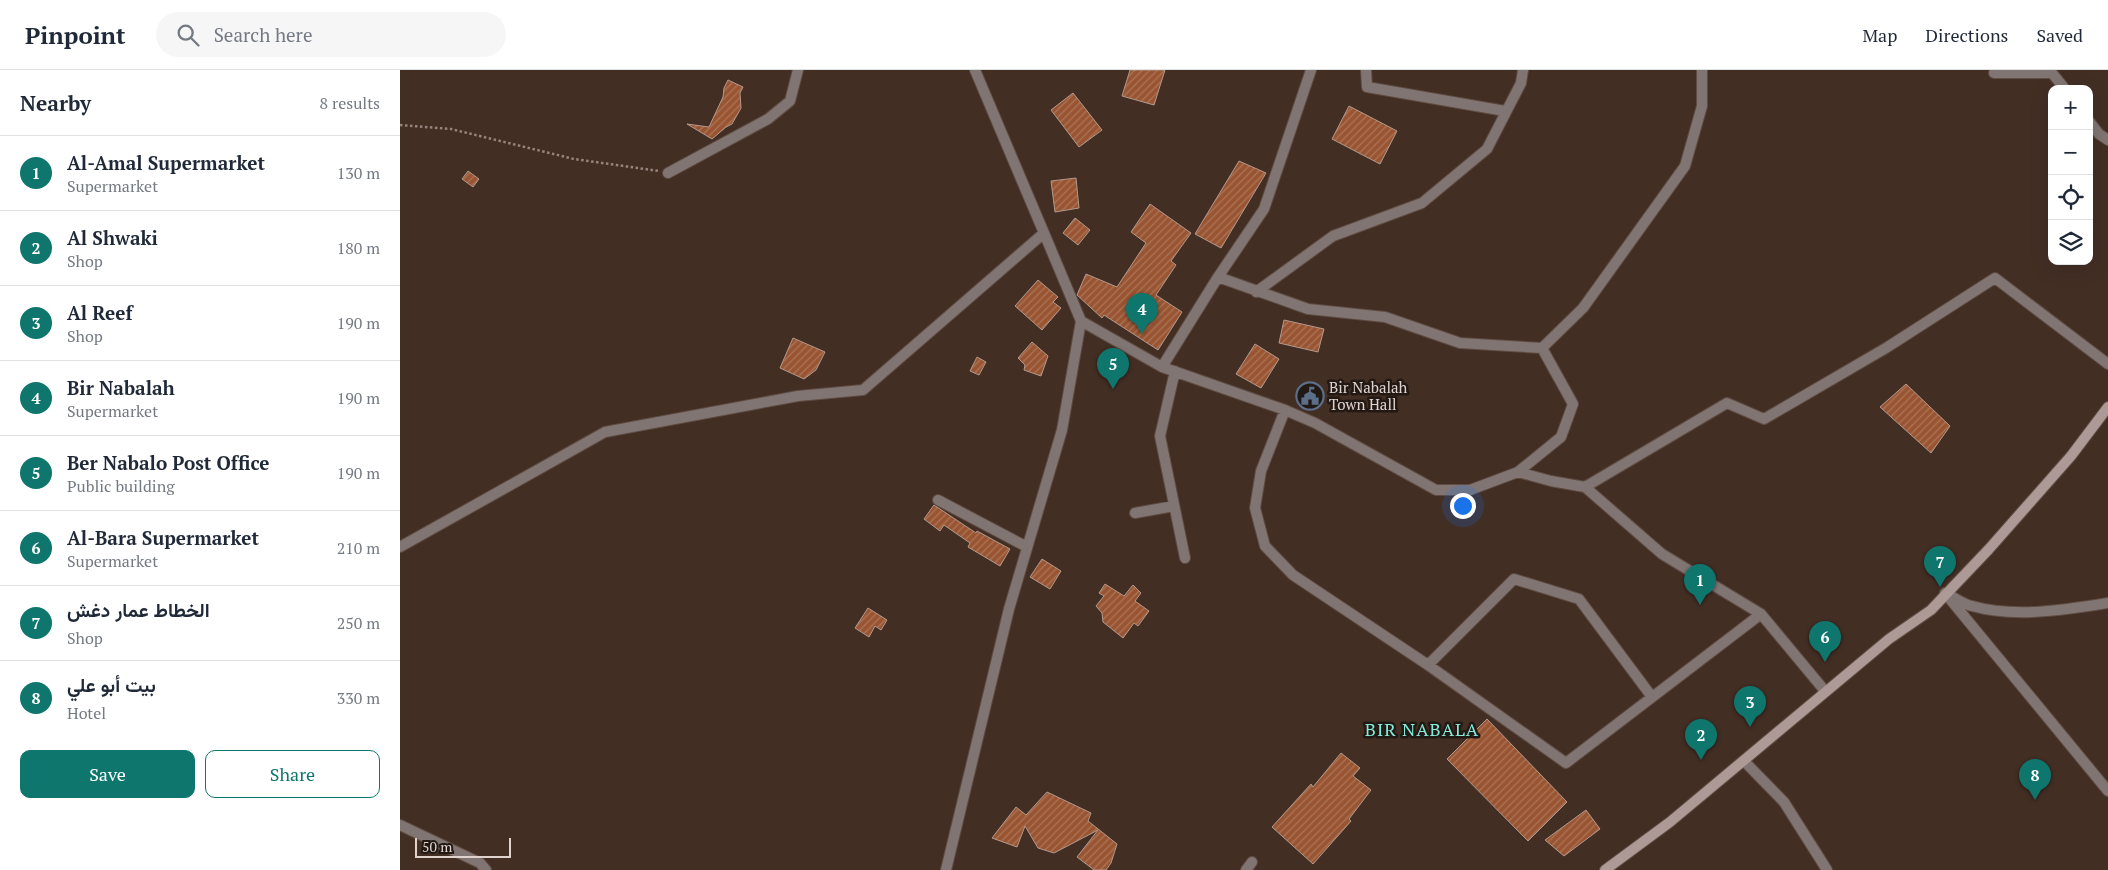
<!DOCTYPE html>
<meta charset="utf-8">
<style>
body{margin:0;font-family:"PT Serif",Vazirmatn,serif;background:#f6f6f7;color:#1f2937}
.controls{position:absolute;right:15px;top:15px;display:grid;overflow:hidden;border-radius:10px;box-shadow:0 5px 20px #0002}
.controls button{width:45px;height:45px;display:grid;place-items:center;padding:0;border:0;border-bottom:1px solid #e0e1e3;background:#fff;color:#1f2937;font:25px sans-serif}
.scale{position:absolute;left:15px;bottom:12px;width:96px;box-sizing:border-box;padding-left:5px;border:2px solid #e0d2cc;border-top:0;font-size:14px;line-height:18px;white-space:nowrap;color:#e0d2cc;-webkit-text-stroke:4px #231914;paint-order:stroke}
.you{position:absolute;left:1062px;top:435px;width:18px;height:18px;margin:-12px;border:4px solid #fff;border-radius:50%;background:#1a73e8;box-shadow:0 0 0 8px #1a73e833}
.badge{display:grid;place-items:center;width:32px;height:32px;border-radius:50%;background:#0f766e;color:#fff;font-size:16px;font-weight:700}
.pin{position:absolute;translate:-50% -41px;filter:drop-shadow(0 1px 2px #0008)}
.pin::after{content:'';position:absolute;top:26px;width:18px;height:15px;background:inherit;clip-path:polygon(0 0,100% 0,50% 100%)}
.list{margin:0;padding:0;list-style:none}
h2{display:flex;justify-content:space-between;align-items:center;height:65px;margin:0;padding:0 20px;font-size:21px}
h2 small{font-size:16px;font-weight:400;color:#747a83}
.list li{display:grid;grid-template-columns:32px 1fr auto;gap:15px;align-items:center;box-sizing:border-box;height:75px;padding:0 20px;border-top:1px solid #e0e1e3}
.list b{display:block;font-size:19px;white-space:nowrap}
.list p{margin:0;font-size:16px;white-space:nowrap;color:#747a83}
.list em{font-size:16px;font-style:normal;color:#747a83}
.actions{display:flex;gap:10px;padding:15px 20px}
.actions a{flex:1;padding:11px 0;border:1px solid #0f766e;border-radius:10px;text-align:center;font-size:18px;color:#0f766e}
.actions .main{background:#0f766e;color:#fff}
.icon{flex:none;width:28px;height:28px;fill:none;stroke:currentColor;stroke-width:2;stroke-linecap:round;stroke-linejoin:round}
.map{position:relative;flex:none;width:1708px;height:800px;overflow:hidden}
header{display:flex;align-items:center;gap:30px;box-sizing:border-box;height:70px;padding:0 25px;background:#fff;border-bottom:1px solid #e0e1e3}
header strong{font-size:24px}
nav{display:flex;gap:28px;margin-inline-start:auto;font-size:18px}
.search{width:350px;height:45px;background:#f6f6f7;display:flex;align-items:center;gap:12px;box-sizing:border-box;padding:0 18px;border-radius:28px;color:#747a83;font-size:19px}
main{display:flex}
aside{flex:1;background:#fff}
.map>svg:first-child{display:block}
.building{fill:url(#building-hatch);stroke:#b3998d}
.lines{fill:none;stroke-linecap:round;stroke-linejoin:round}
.street-casing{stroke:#5f4c42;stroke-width:12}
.secondary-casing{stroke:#5f4c42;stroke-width:12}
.path{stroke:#96857d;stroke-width:2.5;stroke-dasharray:2.5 2.5;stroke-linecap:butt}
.street{stroke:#817573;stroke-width:10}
.secondary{stroke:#ad9996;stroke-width:10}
.labels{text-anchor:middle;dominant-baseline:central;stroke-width:5;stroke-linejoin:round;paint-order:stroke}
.poi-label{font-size:15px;fill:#e0d2cc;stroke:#231914;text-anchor:start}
.quarter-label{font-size:18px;letter-spacing:1px;fill:#85ebd9;stroke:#231914}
</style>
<header>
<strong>Pinpoint</strong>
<div class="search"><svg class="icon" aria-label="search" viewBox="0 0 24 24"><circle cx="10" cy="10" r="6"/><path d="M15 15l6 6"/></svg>Search here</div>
<nav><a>Map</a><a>Directions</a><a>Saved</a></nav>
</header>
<main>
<aside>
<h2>Nearby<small>8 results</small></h2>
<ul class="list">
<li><span class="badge">1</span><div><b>Al-Amal Supermarket</b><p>Supermarket</p></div><em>130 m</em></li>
<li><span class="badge">2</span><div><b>Al Shwaki</b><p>Shop</p></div><em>180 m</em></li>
<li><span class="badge">3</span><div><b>Al Reef</b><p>Shop</p></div><em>190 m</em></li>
<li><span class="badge">4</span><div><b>Bir Nabalah</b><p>Supermarket</p></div><em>190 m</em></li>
<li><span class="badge">5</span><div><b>Ber Nabalo Post Office</b><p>Public building</p></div><em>190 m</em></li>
<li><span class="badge">6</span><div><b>Al-Bara Supermarket</b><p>Supermarket</p></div><em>210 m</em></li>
<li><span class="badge">7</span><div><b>الخطاط عمار دغش</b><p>Shop</p></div><em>250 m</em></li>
<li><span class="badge">8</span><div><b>بيت أبو علي</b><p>Hotel</p></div><em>330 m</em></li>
</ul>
<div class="actions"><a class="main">Save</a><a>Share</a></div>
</aside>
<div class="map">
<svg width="1708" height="800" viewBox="0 0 1708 800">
<defs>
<pattern id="building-hatch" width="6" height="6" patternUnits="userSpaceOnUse" patternTransform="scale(1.25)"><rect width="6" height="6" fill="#995532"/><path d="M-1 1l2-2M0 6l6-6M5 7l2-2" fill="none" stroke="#ac7458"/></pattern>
</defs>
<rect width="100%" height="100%" fill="#432e24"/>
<!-- building -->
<path class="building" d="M730,0H765L754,35L722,26Z
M328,10L343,17L340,23L341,38L332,54L326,57L312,69L287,54L309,57L323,27L324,18Z
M673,23L702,60L679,77L651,40Z
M949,36L997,61L980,94L932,69Z
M839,91L866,103L821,178L795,164Z
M68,101L79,109L73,117L62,109Z
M676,108L679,138L655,142L651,111Z
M750,134L791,163L771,191L776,195L756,225L782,242L758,280L704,245L702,248L677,225L686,204L717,217L746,173L731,162Z
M675,148L690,160L678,175L663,163Z
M638,210L658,227L653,232L661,238L642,260L615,236Z
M884,250L924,259L918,282L879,273Z
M393,268L425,282L416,300L404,309L380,298Z
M632,272L648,286L641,306L624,300L625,295L618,288Z
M855,274L879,289L861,318L836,304Z
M577,287L586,292L579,305L570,301Z
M1506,314L1550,356L1531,383L1480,337Z
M534,435L576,463L577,461L610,479L600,496L568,477L570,473L544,455L540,461L524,449Z
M642,489L661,501L650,519L630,507Z
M705,514L724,526L733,515L741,523L735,531L749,541L738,556L734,553L723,568L703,552L702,543L696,536L704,526L699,523Z
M468,538L487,550L481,560L475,556L469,567L455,558Z
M1087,649L1167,732L1128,771L1047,689Z
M941,683L960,698L953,706L971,720L949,749L951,751L913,794L872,757L911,714L913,717Z
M647,722L691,743L688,751L717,774L711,793L706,800H694L677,787L698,760L654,783L638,778L625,756L617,777L592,768L616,737L626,745Z
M1186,740L1200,759L1164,786L1145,770Z"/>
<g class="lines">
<!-- street casing -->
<g class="street-casing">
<path id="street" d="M966,0L967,17L1105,41
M1594,3H1652L1665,19
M1689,51L1699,64L1708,70
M268,103L368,49L390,31L398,0
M644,163L681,251L762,297L885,340L915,353L1036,420H1070L1118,402L1161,367L1173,334L1142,278
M818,207L908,239L985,247L1060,273L1142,278L1183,238L1285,96L1302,36V0
M856,222L933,166L1022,133L1087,79L1121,13L1123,0
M762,297L818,207L864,139L911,0
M775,301L760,366L785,488
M885,340L861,401L855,438L865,476L893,505L1028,595L1166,693L1361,544
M1118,402L1151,411L1185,417L1262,484L1361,544L1425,621
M1185,417L1327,333L1364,349L1486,278L1595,208L1708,294
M538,430L627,477
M735,443L774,436
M0,477L205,362L398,326L463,320L644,163L575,0
M1545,523L1708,721
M1551,526C1557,529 1565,535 1572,536C1614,548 1665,540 1708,533
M1028,595L1114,509L1179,529L1252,627
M1344,691L1384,732L1427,800
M0,755L80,793L86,800
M546,800L609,539L662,360L681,251
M846,800L852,792"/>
</g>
<!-- secondary casing -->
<g class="secondary-casing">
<path id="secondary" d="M1205,800L1270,752L1489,569L1531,540L1589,479L1671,386L1708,337"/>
</g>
<!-- path -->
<path class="path" d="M0,55L51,59L174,89L259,101"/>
<!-- street -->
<use href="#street" class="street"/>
<!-- secondary -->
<use href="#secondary" class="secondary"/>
</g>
<!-- icons -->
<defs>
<g id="civic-ring" transform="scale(1.4375)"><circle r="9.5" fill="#231914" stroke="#5c6f8a" stroke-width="1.5"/><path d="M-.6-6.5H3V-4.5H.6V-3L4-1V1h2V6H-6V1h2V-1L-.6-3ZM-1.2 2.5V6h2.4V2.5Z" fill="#5c6f8a"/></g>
</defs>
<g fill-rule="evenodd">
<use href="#civic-ring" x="910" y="326"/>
</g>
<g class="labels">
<!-- poi labels -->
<g class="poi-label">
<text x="929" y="317">Bir Nabalah<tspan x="929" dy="17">Town Hall</tspan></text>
</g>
<!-- quarter labels -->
<g class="quarter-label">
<text x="1022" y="659">BIR NABALA</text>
</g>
</g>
</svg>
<div class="controls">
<button>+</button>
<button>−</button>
<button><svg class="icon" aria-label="locate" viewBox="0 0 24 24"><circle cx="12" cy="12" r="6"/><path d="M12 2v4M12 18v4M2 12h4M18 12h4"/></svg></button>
<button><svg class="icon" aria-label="layers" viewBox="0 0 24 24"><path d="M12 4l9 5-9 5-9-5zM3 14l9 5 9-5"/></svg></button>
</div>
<div class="scale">50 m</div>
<div class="you"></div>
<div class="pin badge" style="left:1300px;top:535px">1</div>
<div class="pin badge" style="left:1301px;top:690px">2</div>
<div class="pin badge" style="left:1350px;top:657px">3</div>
<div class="pin badge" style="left:742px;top:264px">4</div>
<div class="pin badge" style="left:713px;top:319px">5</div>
<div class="pin badge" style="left:1425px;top:592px">6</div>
<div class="pin badge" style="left:1540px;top:517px">7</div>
<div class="pin badge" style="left:1635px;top:730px">8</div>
</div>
</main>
